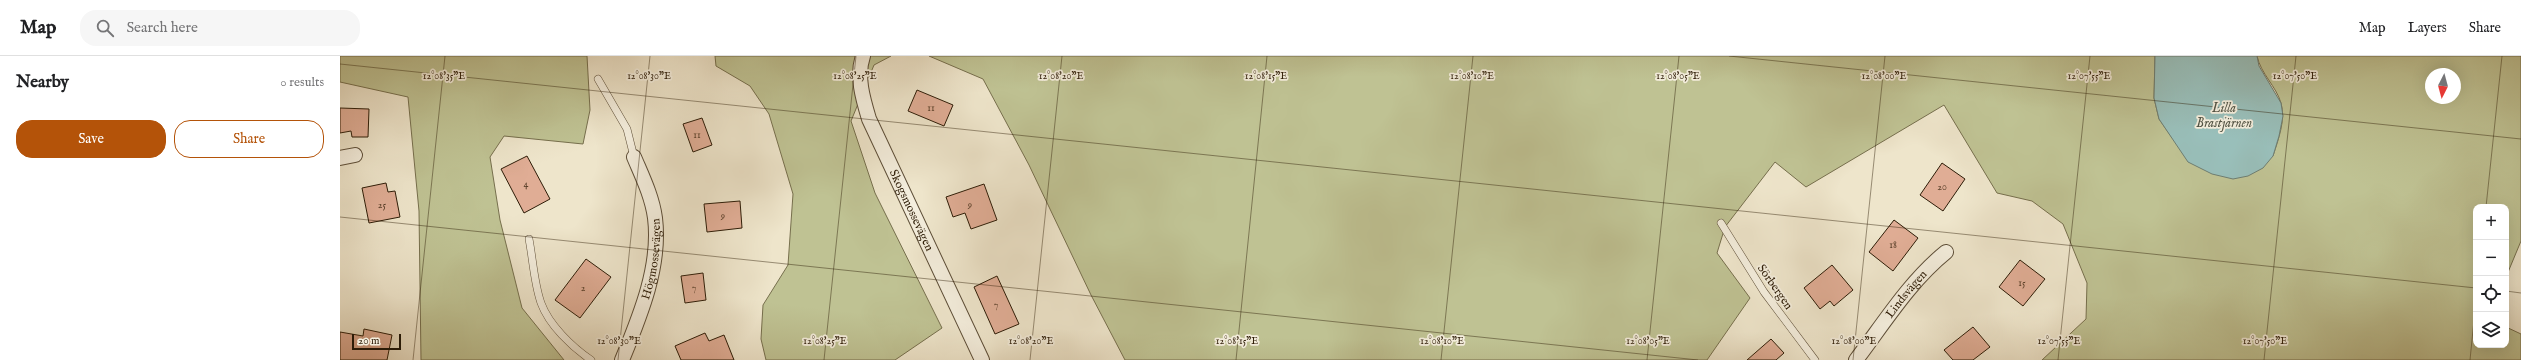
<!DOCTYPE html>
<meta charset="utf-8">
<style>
body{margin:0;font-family:"IM FELL English",serif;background:#f6f6f6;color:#202124}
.controls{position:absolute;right:12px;bottom:12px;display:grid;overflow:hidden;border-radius:8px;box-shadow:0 4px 16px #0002}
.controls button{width:36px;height:36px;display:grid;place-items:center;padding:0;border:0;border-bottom:1px solid #e0e0e0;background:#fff;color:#202124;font:20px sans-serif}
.compass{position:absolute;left:2085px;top:12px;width:36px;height:36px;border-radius:50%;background:#fff;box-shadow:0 4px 16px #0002;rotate:186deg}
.scale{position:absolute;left:12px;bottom:10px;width:49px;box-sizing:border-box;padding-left:4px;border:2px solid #2d1c07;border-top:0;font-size:11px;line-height:14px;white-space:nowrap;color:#2d1c07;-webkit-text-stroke:3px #f4eedd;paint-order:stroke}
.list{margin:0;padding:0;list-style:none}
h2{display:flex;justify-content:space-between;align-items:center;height:52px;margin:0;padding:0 16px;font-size:17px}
h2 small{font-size:13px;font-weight:400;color:#757577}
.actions{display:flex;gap:8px;padding:12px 16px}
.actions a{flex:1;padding:9px 0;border:1px solid #b45309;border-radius:16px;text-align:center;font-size:14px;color:#b45309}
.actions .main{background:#b45309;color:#fff}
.icon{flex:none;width:22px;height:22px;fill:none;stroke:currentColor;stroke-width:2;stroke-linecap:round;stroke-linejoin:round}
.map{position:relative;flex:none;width:2181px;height:304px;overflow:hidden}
header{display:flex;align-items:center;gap:24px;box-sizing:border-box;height:56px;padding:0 20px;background:#fff;border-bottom:1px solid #e0e0e0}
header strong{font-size:19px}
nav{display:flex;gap:22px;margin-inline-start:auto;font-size:14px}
.search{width:280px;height:36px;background:#f6f6f6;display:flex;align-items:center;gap:10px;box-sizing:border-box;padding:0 14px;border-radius:16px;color:#757577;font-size:15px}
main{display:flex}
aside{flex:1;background:#fff}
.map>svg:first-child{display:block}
.green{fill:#bfc293;stroke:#766f4d;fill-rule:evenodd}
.water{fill:#99bfba;stroke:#6e7e72}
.building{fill:#e0ad95;stroke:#2d1c07}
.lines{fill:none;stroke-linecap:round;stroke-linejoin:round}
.lane-casing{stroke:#5d4e38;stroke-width:8}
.street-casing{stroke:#5d4e38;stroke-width:16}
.lane{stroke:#f4eedd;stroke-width:7}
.street{stroke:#f4eedd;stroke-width:14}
.ticks{fill:none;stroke:#2d1c07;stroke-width:1;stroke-opacity:0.45}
.labels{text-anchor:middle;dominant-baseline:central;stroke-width:3.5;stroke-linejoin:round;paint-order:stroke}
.number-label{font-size:10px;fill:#5a402a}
.street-label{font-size:12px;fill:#2d1c07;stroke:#f4eedd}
.water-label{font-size:13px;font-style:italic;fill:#535546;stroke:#f4eedd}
.ticks-label{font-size:10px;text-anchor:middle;fill:#2d1c07;stroke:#f4eedd;stroke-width:3.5;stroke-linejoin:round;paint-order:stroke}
</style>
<header>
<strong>Map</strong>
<div class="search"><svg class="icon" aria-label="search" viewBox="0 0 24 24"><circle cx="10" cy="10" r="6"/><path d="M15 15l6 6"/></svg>Search here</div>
<nav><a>Map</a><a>Layers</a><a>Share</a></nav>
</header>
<main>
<aside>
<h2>Nearby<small>0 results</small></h2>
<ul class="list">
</ul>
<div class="actions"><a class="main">Save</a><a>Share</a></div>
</aside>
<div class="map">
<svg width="2181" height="304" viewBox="0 0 2181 304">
<rect width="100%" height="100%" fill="#eee5cb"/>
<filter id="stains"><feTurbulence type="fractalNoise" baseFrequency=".005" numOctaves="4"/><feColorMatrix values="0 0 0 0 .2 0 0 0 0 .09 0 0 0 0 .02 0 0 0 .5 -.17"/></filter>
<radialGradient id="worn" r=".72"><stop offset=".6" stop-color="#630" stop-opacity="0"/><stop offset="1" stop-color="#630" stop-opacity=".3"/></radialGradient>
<!-- green -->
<path class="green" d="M0,0H247L250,54L243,88L164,80L150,101L160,164L182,252L224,304H81L79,155L68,41L0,26Z
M375,0H551L534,9L511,65L535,137L602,272L555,304H426L421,283L423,249L448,209L453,138L429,58L410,30L376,10Z
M589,0H1815L1814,42L1819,63L1833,83L1933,100C1938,84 1946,64 1941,47C1936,30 1921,18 1917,0H2181V185L2166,221V151H2136V289H2166V271L2181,278V304H1702L1746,263L1747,227L1723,168L1692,145L1657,137L1604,49L1466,131L1435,106L1385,171L1377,197L1410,242L1367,304H785L751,239L689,109L643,23ZM2091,18H2115V42H2091Z"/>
<!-- water -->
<path class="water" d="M1815,0H1917L1919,10L1941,47L1943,60L1939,80L1933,100L1923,112L1908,120L1893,123L1872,118L1848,106L1819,63L1814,42Z"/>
<!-- building -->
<path class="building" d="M577,34L613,49L604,70L568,55Z
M0,52L29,53L28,81H12L11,75L0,77Z
M362,62L372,89L353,96L343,68Z
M187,100L210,143L184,157L161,113Z
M1602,107L1625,123L1603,155L1580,139Z
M46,127L48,136L55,135L60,161L29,167L22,132Z
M644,128L657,164L631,173L625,157L613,161L606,141Z
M400,145L402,172L367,176L364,148Z
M1554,164L1578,182L1553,215L1529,196Z
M246,203L271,221L240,262L215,244Z
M1680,204L1705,223L1683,250L1659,231Z
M1492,209L1513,234L1494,250L1490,245L1480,253L1464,232Z
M363,217L366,244L345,247L341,220Z
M657,220L679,268L655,278L634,231Z
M1633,271L1650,291L1633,304H1613L1604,294Z
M24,273L52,279L47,304H0V276L23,280Z
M365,277L369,285L384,279L394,304H341L335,290Z
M1431,283L1444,297L1436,304H1407Z"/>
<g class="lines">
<!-- lane casing -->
<g class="lane-casing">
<path id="lane" d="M258,23L287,73L294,101
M1381,167L1424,236L1475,304
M189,183C193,204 194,227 201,247C209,269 232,291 251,304"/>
</g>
<!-- street casing -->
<g class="street-casing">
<g id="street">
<path id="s1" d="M523,0C516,20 523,43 529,63L642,304"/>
<path d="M0,102L15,99"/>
<path id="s2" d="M282,304C300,260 321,210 315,162C312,140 302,120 294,101"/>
<path id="s3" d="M1516,304C1544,267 1570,225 1606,196"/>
</g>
</g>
<!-- lane -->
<use href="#lane" class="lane"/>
<!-- street -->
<use href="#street" class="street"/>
</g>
<!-- ticks -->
<path class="ticks" d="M1389,0L2181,83M0,8L2136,232M2146,151L2162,0M0,161L1358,304M2166,235L2181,237M73,304L105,0M278,304L310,0M484,304L516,0M690,304L722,0M896,304L927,0M1101,304L1133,0M1307,304L1339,0M1513,304L1545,0M1718,304L1750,0M1924,304L1956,0M2130,304L2136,244"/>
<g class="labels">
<!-- number labels -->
<g class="number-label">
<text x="591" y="52">11</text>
<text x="357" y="79">11</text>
<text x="186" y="128">4</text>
<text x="1602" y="131">20</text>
<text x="42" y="149">25</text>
<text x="630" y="149">9</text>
<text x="383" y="160">9</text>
<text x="1553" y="189">18</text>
<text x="1682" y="227">15</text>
<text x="243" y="232">2</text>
<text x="354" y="232">7</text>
<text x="656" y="249">7</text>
</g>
<!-- street labels -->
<g class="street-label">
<text stroke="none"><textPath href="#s1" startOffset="165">Skogsmossevägen</textPath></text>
<text stroke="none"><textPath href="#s2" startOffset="106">Högmossevägen</textPath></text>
<text transform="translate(1435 231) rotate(55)">Sörbergen</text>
<text stroke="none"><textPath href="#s3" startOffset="83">Lindsvägen</textPath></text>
</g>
<!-- water labels -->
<g class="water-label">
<text x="1884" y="52">Lilla<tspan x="1884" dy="15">Brastjärnen</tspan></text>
</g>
</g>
<g class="ticks-label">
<text x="104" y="23">12°08'35"E</text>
<text x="309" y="23">12°08'30"E</text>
<text x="515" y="23">12°08'25"E</text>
<text x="721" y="23">12°08'20"E</text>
<text x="926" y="23">12°08'15"E</text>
<text x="1132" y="23">12°08'10"E</text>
<text x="1338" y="23">12°08'05"E</text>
<text x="1544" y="23">12°08'00"E</text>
<text x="1749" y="23">12°07'55"E</text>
<text x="1955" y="23">12°07'50"E</text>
<text x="279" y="288">12°08'30"E</text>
<text x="485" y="288">12°08'25"E</text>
<text x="691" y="288">12°08'20"E</text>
<text x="897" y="288">12°08'15"E</text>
<text x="1102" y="288">12°08'10"E</text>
<text x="1308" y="288">12°08'05"E</text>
<text x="1514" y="288">12°08'00"E</text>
<text x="1719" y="288">12°07'55"E</text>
<text x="1925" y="288">12°07'50"E</text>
</g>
<rect width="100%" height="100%" filter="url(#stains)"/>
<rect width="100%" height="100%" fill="url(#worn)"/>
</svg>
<div class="controls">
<button>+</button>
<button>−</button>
<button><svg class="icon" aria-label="locate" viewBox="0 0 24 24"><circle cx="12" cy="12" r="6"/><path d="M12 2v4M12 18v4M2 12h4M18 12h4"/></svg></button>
<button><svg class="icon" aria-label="layers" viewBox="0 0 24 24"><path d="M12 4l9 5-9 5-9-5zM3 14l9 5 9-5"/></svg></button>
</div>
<svg class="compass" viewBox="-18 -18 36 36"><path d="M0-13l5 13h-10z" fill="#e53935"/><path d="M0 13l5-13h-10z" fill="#757577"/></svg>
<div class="scale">20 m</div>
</div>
</main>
